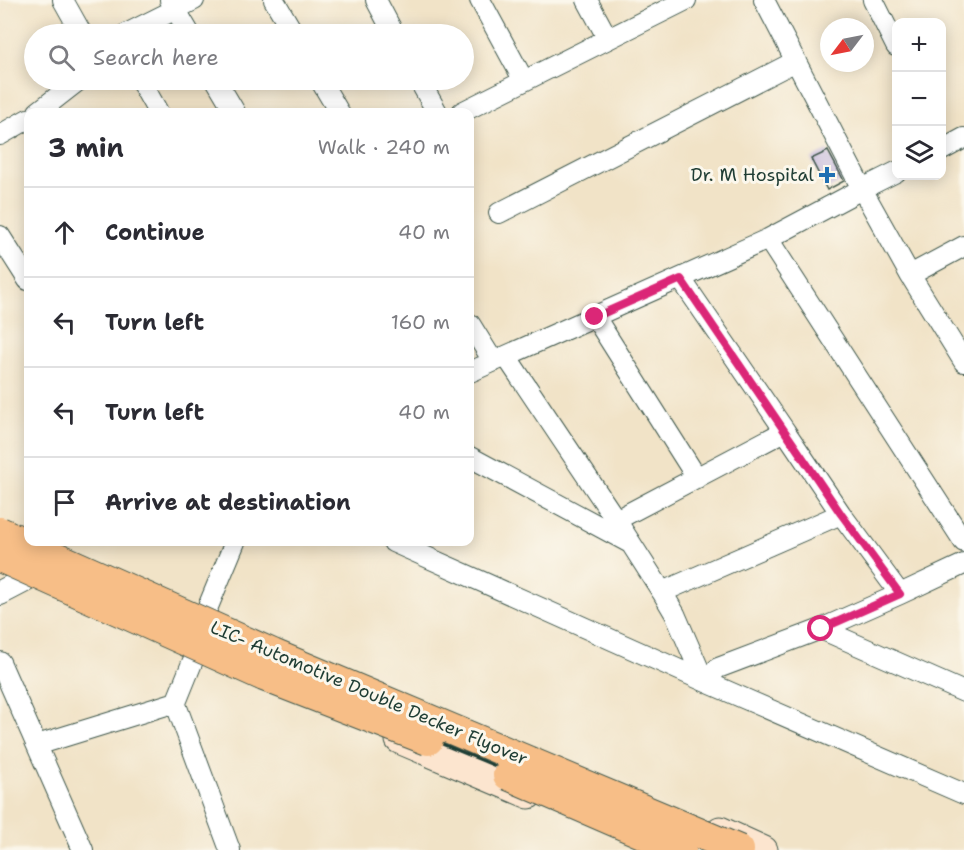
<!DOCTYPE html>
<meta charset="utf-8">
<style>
body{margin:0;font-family:"Shantell Sans",sans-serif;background:#f2f2f3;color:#2b2b33}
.controls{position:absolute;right:18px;top:18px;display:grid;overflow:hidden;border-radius:12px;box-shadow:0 3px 15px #0003}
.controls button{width:54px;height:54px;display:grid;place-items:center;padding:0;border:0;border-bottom:2px solid #e1e1e2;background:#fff;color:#2b2b33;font:30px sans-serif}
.compass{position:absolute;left:820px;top:18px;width:54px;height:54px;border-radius:50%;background:#fff;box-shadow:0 3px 15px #0003;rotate:238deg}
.stop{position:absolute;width:18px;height:18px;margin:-14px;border:4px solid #db2777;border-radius:50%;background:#fff}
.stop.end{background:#db2777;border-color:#fff;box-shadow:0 2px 6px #0008}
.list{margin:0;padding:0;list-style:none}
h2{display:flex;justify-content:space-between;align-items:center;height:78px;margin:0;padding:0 24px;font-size:26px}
h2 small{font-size:20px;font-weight:400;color:#7c7c81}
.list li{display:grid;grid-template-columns:39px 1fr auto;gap:18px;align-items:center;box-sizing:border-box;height:90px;padding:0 24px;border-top:2px solid #e1e1e2}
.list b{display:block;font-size:22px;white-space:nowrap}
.list em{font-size:20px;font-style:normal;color:#7c7c81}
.icon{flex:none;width:33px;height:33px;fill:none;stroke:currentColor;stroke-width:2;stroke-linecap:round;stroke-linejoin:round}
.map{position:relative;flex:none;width:964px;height:850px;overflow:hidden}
.search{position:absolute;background:#fff;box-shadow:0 3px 15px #0003;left:24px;top:24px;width:450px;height:66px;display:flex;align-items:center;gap:15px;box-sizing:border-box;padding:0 21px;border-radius:33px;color:#7c7c81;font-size:22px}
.panel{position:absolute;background:#fff;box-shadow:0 3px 15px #0003;left:24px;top:108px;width:450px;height:438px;border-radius:12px}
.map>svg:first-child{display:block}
.building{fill:#b4a5d5}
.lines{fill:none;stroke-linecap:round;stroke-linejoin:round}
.minor-casing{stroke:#3e564a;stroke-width:22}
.tertiary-casing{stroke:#3e564a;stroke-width:26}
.secondary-casing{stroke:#3e564a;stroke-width:29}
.minor{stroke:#fff;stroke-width:20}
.tertiary{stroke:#fff;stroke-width:24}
.secondary{stroke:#fce5cf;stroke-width:27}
.rail{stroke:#1f3d34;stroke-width:4.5}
.primary-bridge-casing{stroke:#3e564a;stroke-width:32;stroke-linecap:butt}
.primary-bridge{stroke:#f7be87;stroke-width:30}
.route{stroke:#db2777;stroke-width:8}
.poi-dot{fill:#1f6fb2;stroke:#fbf7ec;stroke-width:2}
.labels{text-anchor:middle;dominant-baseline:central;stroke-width:6;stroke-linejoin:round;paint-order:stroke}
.poi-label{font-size:18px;fill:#1f3d34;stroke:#fbf7ec;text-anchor:end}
.street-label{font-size:18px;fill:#1f3d34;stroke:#fbf7ec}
</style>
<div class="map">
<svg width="964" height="850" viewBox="0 0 964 850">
<rect width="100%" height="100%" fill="#fbf7ec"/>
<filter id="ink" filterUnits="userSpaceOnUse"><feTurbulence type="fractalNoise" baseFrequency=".0167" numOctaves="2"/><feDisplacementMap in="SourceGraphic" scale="12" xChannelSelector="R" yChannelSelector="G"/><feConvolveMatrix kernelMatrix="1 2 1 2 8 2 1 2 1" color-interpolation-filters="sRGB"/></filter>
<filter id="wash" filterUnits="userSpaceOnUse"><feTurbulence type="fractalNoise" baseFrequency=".008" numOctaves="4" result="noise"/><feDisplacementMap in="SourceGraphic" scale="24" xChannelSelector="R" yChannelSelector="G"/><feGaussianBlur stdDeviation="1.35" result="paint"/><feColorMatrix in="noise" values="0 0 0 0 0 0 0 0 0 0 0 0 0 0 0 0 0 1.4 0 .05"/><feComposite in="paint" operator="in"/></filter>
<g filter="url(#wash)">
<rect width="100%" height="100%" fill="#f1e3c7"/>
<g id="blocks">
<!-- building -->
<path class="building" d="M828,151L844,181L827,190L811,159Z"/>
</g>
</g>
<g filter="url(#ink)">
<use href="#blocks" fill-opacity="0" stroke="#3e564a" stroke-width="1.5"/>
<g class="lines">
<!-- minor casing -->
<g class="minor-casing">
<path id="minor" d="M63,0L82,34
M170,0L190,34
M274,0L294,34
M376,0L394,34
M480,0L524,81
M587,0L608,39
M873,0L896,46
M126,34L194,0
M140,80L158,112
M216,80L235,112
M320,80L339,112
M419,80L437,112
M38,112L79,80
M462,112L686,0
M0,135L28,119
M942,150L964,138
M896,172L862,189L910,275L964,362
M499,213L796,61
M0,236L28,280
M768,239L964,542
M910,275L964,246
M595,317L697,478
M470,324L493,361
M506,356L616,520L662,592L675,614L704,681L718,668L821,629L900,594L964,564
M470,372L768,239L862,189L764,0
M785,431L841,514L900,594
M470,457L630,543
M616,520L785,431L681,279
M393,542L704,681L964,794
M662,592L841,514
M821,629L964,692
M0,662L83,850
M175,702L230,850
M37,745L173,703L177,700L196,653L205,614L235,542"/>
</g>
<!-- tertiary casing -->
<g class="tertiary-casing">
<path id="tertiary" d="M0,593L48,568"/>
</g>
<!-- secondary casing -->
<g class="secondary-casing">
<path id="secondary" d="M399,740L529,795
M720,830L764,850"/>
</g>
<!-- minor -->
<use href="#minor" class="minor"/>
<!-- tertiary -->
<use href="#tertiary" class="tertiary"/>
<!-- secondary -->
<use href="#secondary" class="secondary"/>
<!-- rail -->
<path class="rail" d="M0,541L137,606L277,665L526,767L718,850
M0,551L133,614L273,674L522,776L694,850"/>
<!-- primary-bridge casing -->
<g class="primary-bridge-casing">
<path id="primary-bridge" d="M0,532L273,654L739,850
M0,557L264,676L428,740
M508,775L681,850"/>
</g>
<!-- primary-bridge -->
<use href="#primary-bridge" class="primary-bridge"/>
</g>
</g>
<g class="lines" filter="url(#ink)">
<!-- route -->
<path class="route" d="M595,317L681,279L841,514L900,594L821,629"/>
</g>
<!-- markers -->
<path class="poi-dot" d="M824 166h6v6h6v6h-6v6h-6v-6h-6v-6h6z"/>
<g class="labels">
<!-- poi labels -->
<g class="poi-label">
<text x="814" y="175">Dr. M Hospital</text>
</g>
<!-- street labels -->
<g class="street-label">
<text transform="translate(369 693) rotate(23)">LIC- Automotive Double Decker Flyover</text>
</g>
</g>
</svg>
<div class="controls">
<button>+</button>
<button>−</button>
<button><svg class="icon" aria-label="layers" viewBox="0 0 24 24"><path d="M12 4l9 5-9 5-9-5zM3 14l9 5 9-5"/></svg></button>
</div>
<svg class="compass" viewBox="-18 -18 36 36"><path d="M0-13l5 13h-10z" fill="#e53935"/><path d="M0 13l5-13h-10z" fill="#7c7c81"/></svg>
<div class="stop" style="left:821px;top:629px"></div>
<div class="stop end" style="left:595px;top:317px"></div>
<div class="search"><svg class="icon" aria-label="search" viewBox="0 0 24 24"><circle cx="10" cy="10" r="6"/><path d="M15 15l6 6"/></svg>Search here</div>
<section class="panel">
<h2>3 min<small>Walk · 240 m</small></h2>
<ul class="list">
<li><svg class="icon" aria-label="ahead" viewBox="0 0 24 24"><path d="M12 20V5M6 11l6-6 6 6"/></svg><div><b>Continue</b></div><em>40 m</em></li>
<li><svg class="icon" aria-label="left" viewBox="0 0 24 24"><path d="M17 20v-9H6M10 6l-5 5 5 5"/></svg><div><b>Turn left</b></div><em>160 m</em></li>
<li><svg class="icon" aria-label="left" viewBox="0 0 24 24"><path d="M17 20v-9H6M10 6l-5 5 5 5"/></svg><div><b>Turn left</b></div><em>40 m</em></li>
<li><svg class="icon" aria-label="arrive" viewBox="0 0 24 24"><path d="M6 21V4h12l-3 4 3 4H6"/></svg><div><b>Arrive at destination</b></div></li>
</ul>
</section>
</div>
